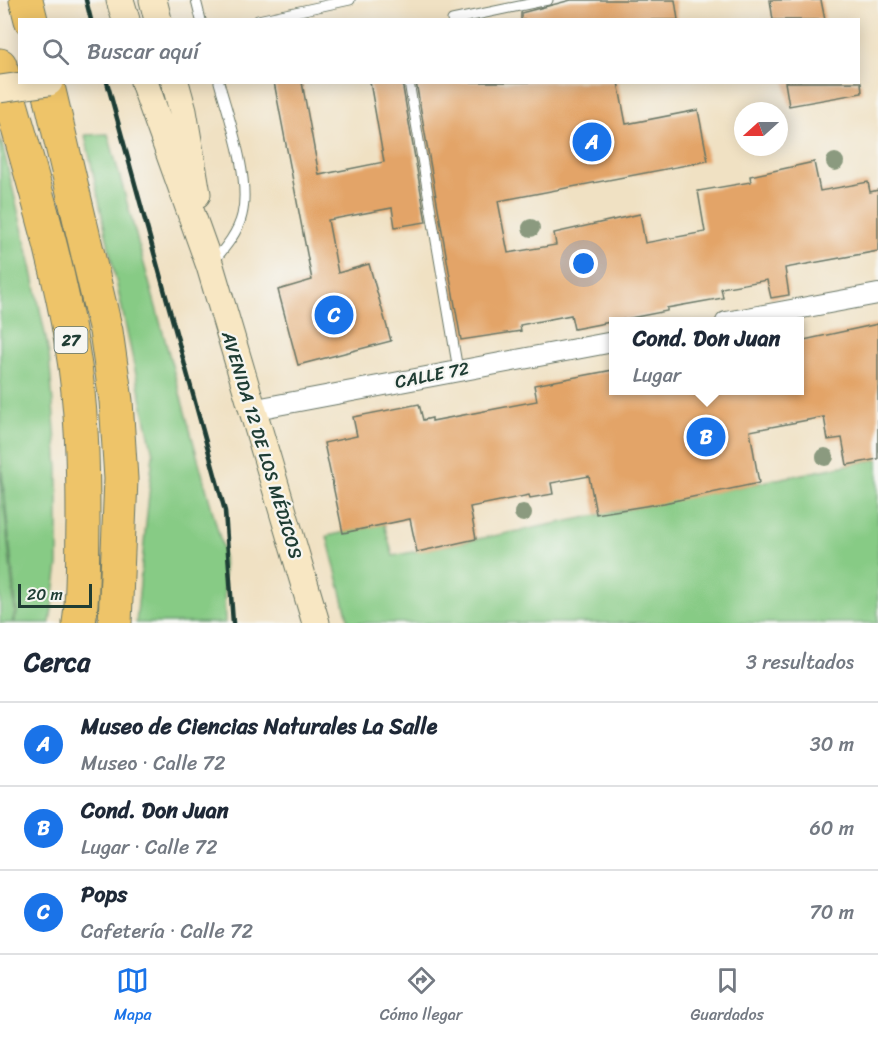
<!DOCTYPE html>
<html lang="es">
<meta charset="utf-8">
<style>
body{margin:0;font-family:Sriracha,sans-serif;background:#f6f6f7;color:#1f2937}
.compass{position:absolute;left:734px;top:102px;width:54px;height:54px;border-radius:50%;background:#fff;box-shadow:0 3px 15px #0003;rotate:249deg}
.scale{position:absolute;left:18px;bottom:15px;width:74px;box-sizing:border-box;padding-left:6px;border:3px solid #1f3d34;border-top:0;font-size:16px;line-height:21px;white-space:nowrap;color:#1f3d34;-webkit-text-stroke:4px #f6f6f2;paint-order:stroke}
.you{position:absolute;left:584px;top:264px;width:21px;height:21px;margin:-15px;border:4px solid #fff;border-radius:50%;background:#1a73e8;box-shadow:0 0 0 9px #1a73e833}
.badge{display:grid;place-items:center;width:39px;height:39px;border-radius:50%;background:#1a73e8;color:#fff;font-size:20px;font-weight:700}
.pin{position:absolute;translate:-50% -50%;border:3px solid #fff;box-shadow:0 2px 6px #0006}
.popup{position:absolute;left:609px;top:317px;width:195px;height:78px;box-sizing:border-box;display:grid;place-content:center;border-radius:0px;background:#fff;filter:drop-shadow(0 2px 4px #0005);font-size:20px;white-space:nowrap;color:#747a83}
.popup b{font-size:22px;color:#1f2937}
.popup::after{content:'';position:absolute;left:50%;top:100%;margin-left:-12px;border:12px solid transparent;border-top-color:#fff}
.list{margin:0;padding:0;list-style:none}
h2{display:flex;justify-content:space-between;align-items:center;height:78px;margin:0;padding:0 24px;font-size:26px}
h2 small{font-size:20px;font-weight:400;color:#747a83}
.list li{display:grid;grid-template-columns:39px 1fr auto;gap:18px;align-items:center;box-sizing:border-box;height:84px;padding:0 24px;border-top:2px solid #e0e1e3}
.list b{display:block;font-size:22px;white-space:nowrap}
.list p{margin:0;font-size:20px;white-space:nowrap;color:#747a83}
.list em{font-size:20px;font-style:normal;color:#747a83}
.icon{flex:none;width:33px;height:33px;fill:none;stroke:currentColor;stroke-width:2;stroke-linecap:round;stroke-linejoin:round}
.map{position:relative;flex:none;width:878px;height:623px;overflow:hidden}
.search{position:absolute;background:#fff;box-shadow:0 3px 15px #0003;left:18px;right:18px;top:18px;height:66px;display:flex;align-items:center;gap:15px;box-sizing:border-box;padding:0 21px;border-radius:0px;color:#747a83;font-size:22px}
.sheet{height:330px;background:#fff}
nav{display:flex;justify-content:space-around;align-items:center;box-sizing:border-box;height:84px;border-top:2px solid #e0e1e3;background:#fff;font-size:16px;color:#747a83}
nav a{display:grid;justify-items:center;gap:3px}
nav .on{color:#1a73e8}
.map>svg:first-child{display:block}
.green{fill:#87cb85;stroke:#53845c;stroke-width:1.5}
.building{fill:#e3a467}
.lines{fill:none;stroke-linecap:round;stroke-linejoin:round}
.lane-casing{stroke:#687666;stroke-width:11}
.street-casing{stroke:#687666;stroke-width:22}
.secondary-casing{stroke:#687666;stroke-width:29}
.highway-casing{stroke:#687666;stroke-width:35}
.lane{stroke:#fff;stroke-width:9}
.street{stroke:#fff;stroke-width:20}
.secondary{stroke:#f8e7c3;stroke-width:27}
.highway{stroke:#eec469;stroke-width:33}
.rail{stroke:#1f3d34;stroke-width:4.5}
.secondary-bridge-casing{stroke:#687666;stroke-width:29;stroke-linecap:butt}
.secondary-bridge{stroke:#f8e7c3;stroke-width:27}
.tree{fill:#8b9a7f}
.labels{text-anchor:middle;dominant-baseline:central;stroke-width:4.5;stroke-linejoin:round;paint-order:stroke}
.shield{fill:#f6f6f2;stroke:#60746d;stroke-width:1.5}
.shield-label{font-size:16px;font-weight:bold;fill:#1f3d34}
.street-label{font-size:18px;fill:#1f3d34;stroke:#f6f6f2}
</style>
<div class="map">
<svg width="878" height="623" viewBox="0 0 878 623">
<rect width="100%" height="100%" fill="#f6f6f2"/>
<filter id="ink" filterUnits="userSpaceOnUse"><feTurbulence type="fractalNoise" baseFrequency=".0167" numOctaves="2"/><feDisplacementMap in="SourceGraphic" scale="12" xChannelSelector="R" yChannelSelector="G"/><feConvolveMatrix kernelMatrix="1 2 1 2 8 2 1 2 1" color-interpolation-filters="sRGB"/></filter>
<filter id="wash" filterUnits="userSpaceOnUse"><feTurbulence type="fractalNoise" baseFrequency=".008" numOctaves="4" result="noise"/><feDisplacementMap in="SourceGraphic" scale="24" xChannelSelector="R" yChannelSelector="G"/><feGaussianBlur stdDeviation="1.35" result="paint"/><feColorMatrix in="noise" values="0 0 0 0 0 0 0 0 0 0 0 0 0 0 0 0 0 1.4 0 .05"/><feComposite in="paint" operator="in"/></filter>
<g filter="url(#wash)">
<rect width="100%" height="100%" fill="#f0e1c3"/>
<!-- green -->
<path class="green" d="M108,134L223,549L225,623H136L153,454L85,135Z
M0,135L31,266L49,353L58,469V565L50,623H14L17,613L0,452Z
M878,459V623H349L327,536L384,524L393,556Z
M0,465L15,612L12,623H0Z"/>
<g id="blocks">
<!-- building -->
<path class="building" d="M571,0H675L678,20H521V13Z
M770,0H821L825,20H773Z
M274,82H302L319,175L384,162L370,82H402L426,222L395,227L392,208L328,220L338,273L369,264L391,341L298,365L278,290L312,280Z
M416,82H618L626,124L698,110L708,161L498,201L508,253L556,245L554,233L640,214L645,243L705,232L698,191L751,182L750,176L814,162L820,191L868,182L870,192L878,190V251L785,268L789,295L771,298L767,280L721,288L723,298L667,308V311L574,329L571,315L520,325L521,331L461,340Z
M785,82H861L862,93L789,106Z
M878,324V459L847,465L842,438L828,440L824,417L750,431L759,483L664,503L596,514L589,476L551,483L553,494L530,498L529,495L470,507L476,539L417,552L410,519L343,533L324,443L357,436L353,417L419,404L423,420L432,418V421L537,401L534,385L613,370V390H799V341Z"/>
</g>
</g>
<g filter="url(#ink)">
<use href="#blocks" fill-opacity="0" stroke="#687666" stroke-width="1.5"/>
<g class="lines">
<!-- lane casing -->
<g class="lane-casing">
<path id="lane" d="M196,0L201,20
M258,20L350,0
M452,20L548,0
M409,82L458,370
M213,262C224,249 238,233 242,215C251,179 229,118 219,82"/>
</g>
<!-- street casing -->
<g class="street-casing">
<path id="street" d="M726,322L878,294
M251,410L613,342"/>
</g>
<!-- secondary casing -->
<g class="secondary-casing">
<path id="secondary" d="M120,0L126,20
M153,0L158,20
M144,82L210,266L316,623
M175,82L183,111L197,194"/>
</g>
<!-- highway casing -->
<g class="highway-casing">
<path id="highway" d="M26,0L31,20
M0,65C26,158 56,251 72,347C82,405 83,465 83,523C82,556 84,590 79,623
M47,82L106,331L116,401L121,479L115,623"/>
</g>
<!-- lane -->
<use href="#lane" class="lane"/>
<!-- street -->
<use href="#street" class="street"/>
<!-- secondary -->
<use href="#secondary" class="secondary"/>
<!-- highway -->
<use href="#highway" class="highway"/>
<!-- rail -->
<path class="rail" d="M86,0L91,20
M107,82L225,511L233,623"/>
<!-- secondary-bridge casing -->
<g class="secondary-bridge-casing">
<path id="secondary-bridge" d="M0,89L49,82"/>
</g>
<!-- secondary-bridge -->
<use href="#secondary-bridge" class="secondary-bridge"/>
</g>
<!-- trees -->
<g class="tree">
<circle cx="835" cy="162" r="9"/>
<circle cx="531" cy="228" r="9"/>
<circle cx="825" cy="457" r="9"/>
<circle cx="523" cy="513" r="9"/>
</g>
</g>
<g class="labels">
<!-- shield labels -->
<rect class="shield" x="54.5" y="327" width="33" height="26" rx="4.5"/>
<g class="shield-label">
<text x="71" y="340">27</text>
</g>
<!-- street labels -->
<g class="street-label">
<text transform="translate(432 375) rotate(-11)">CALLE 72</text>
<text transform="translate(262 445) rotate(73)">AVENIDA 12 DE LOS MÉDICOS</text>
</g>
</g>
</svg>
<svg class="compass" viewBox="-18 -18 36 36"><path d="M0-13l5 13h-10z" fill="#e53935"/><path d="M0 13l5-13h-10z" fill="#747a83"/></svg>
<div class="scale">20 m</div>
<div class="you"></div>
<div class="pin badge" style="left:592px;top:142px">A</div>
<div class="pin badge" style="left:706px;top:437px">B</div>
<div class="popup"><b>Cond. Don Juan</b>Lugar</div>
<div class="pin badge" style="left:334px;top:315px">C</div>
<div class="search"><svg class="icon" aria-label="search" viewBox="0 0 24 24"><circle cx="10" cy="10" r="6"/><path d="M15 15l6 6"/></svg>Buscar aquí</div>
</div>
<section class="sheet">
<h2>Cerca<small>3 resultados</small></h2>
<ul class="list">
<li><span class="badge">A</span><div><b>Museo de Ciencias Naturales La Salle</b><p>Museo · Calle 72</p></div><em>30 m</em></li>
<li><span class="badge">B</span><div><b>Cond. Don Juan</b><p>Lugar · Calle 72</p></div><em>60 m</em></li>
<li><span class="badge">C</span><div><b>Pops</b><p>Cafetería · Calle 72</p></div><em>70 m</em></li>
</ul>
</section>
<nav>
<a class="on"><svg class="icon" aria-label="map" viewBox="0 0 24 24"><path d="M3 6l6-2 6 2 6-2v14l-6 2-6-2-6 2zM9 4v14M15 6v14"/></svg>Mapa</a>
<a><svg class="icon" aria-label="directions" viewBox="0 0 24 24"><path d="M12 3l9 9-9 9-9-9zM9 14v-3h6M13 9l2 2-2 2"/></svg>Cómo llegar</a>
<a><svg class="icon" aria-label="saved" viewBox="0 0 24 24"><path d="M7 4h10v16l-5-4-5 4z"/></svg>Guardados</a>
</nav>
